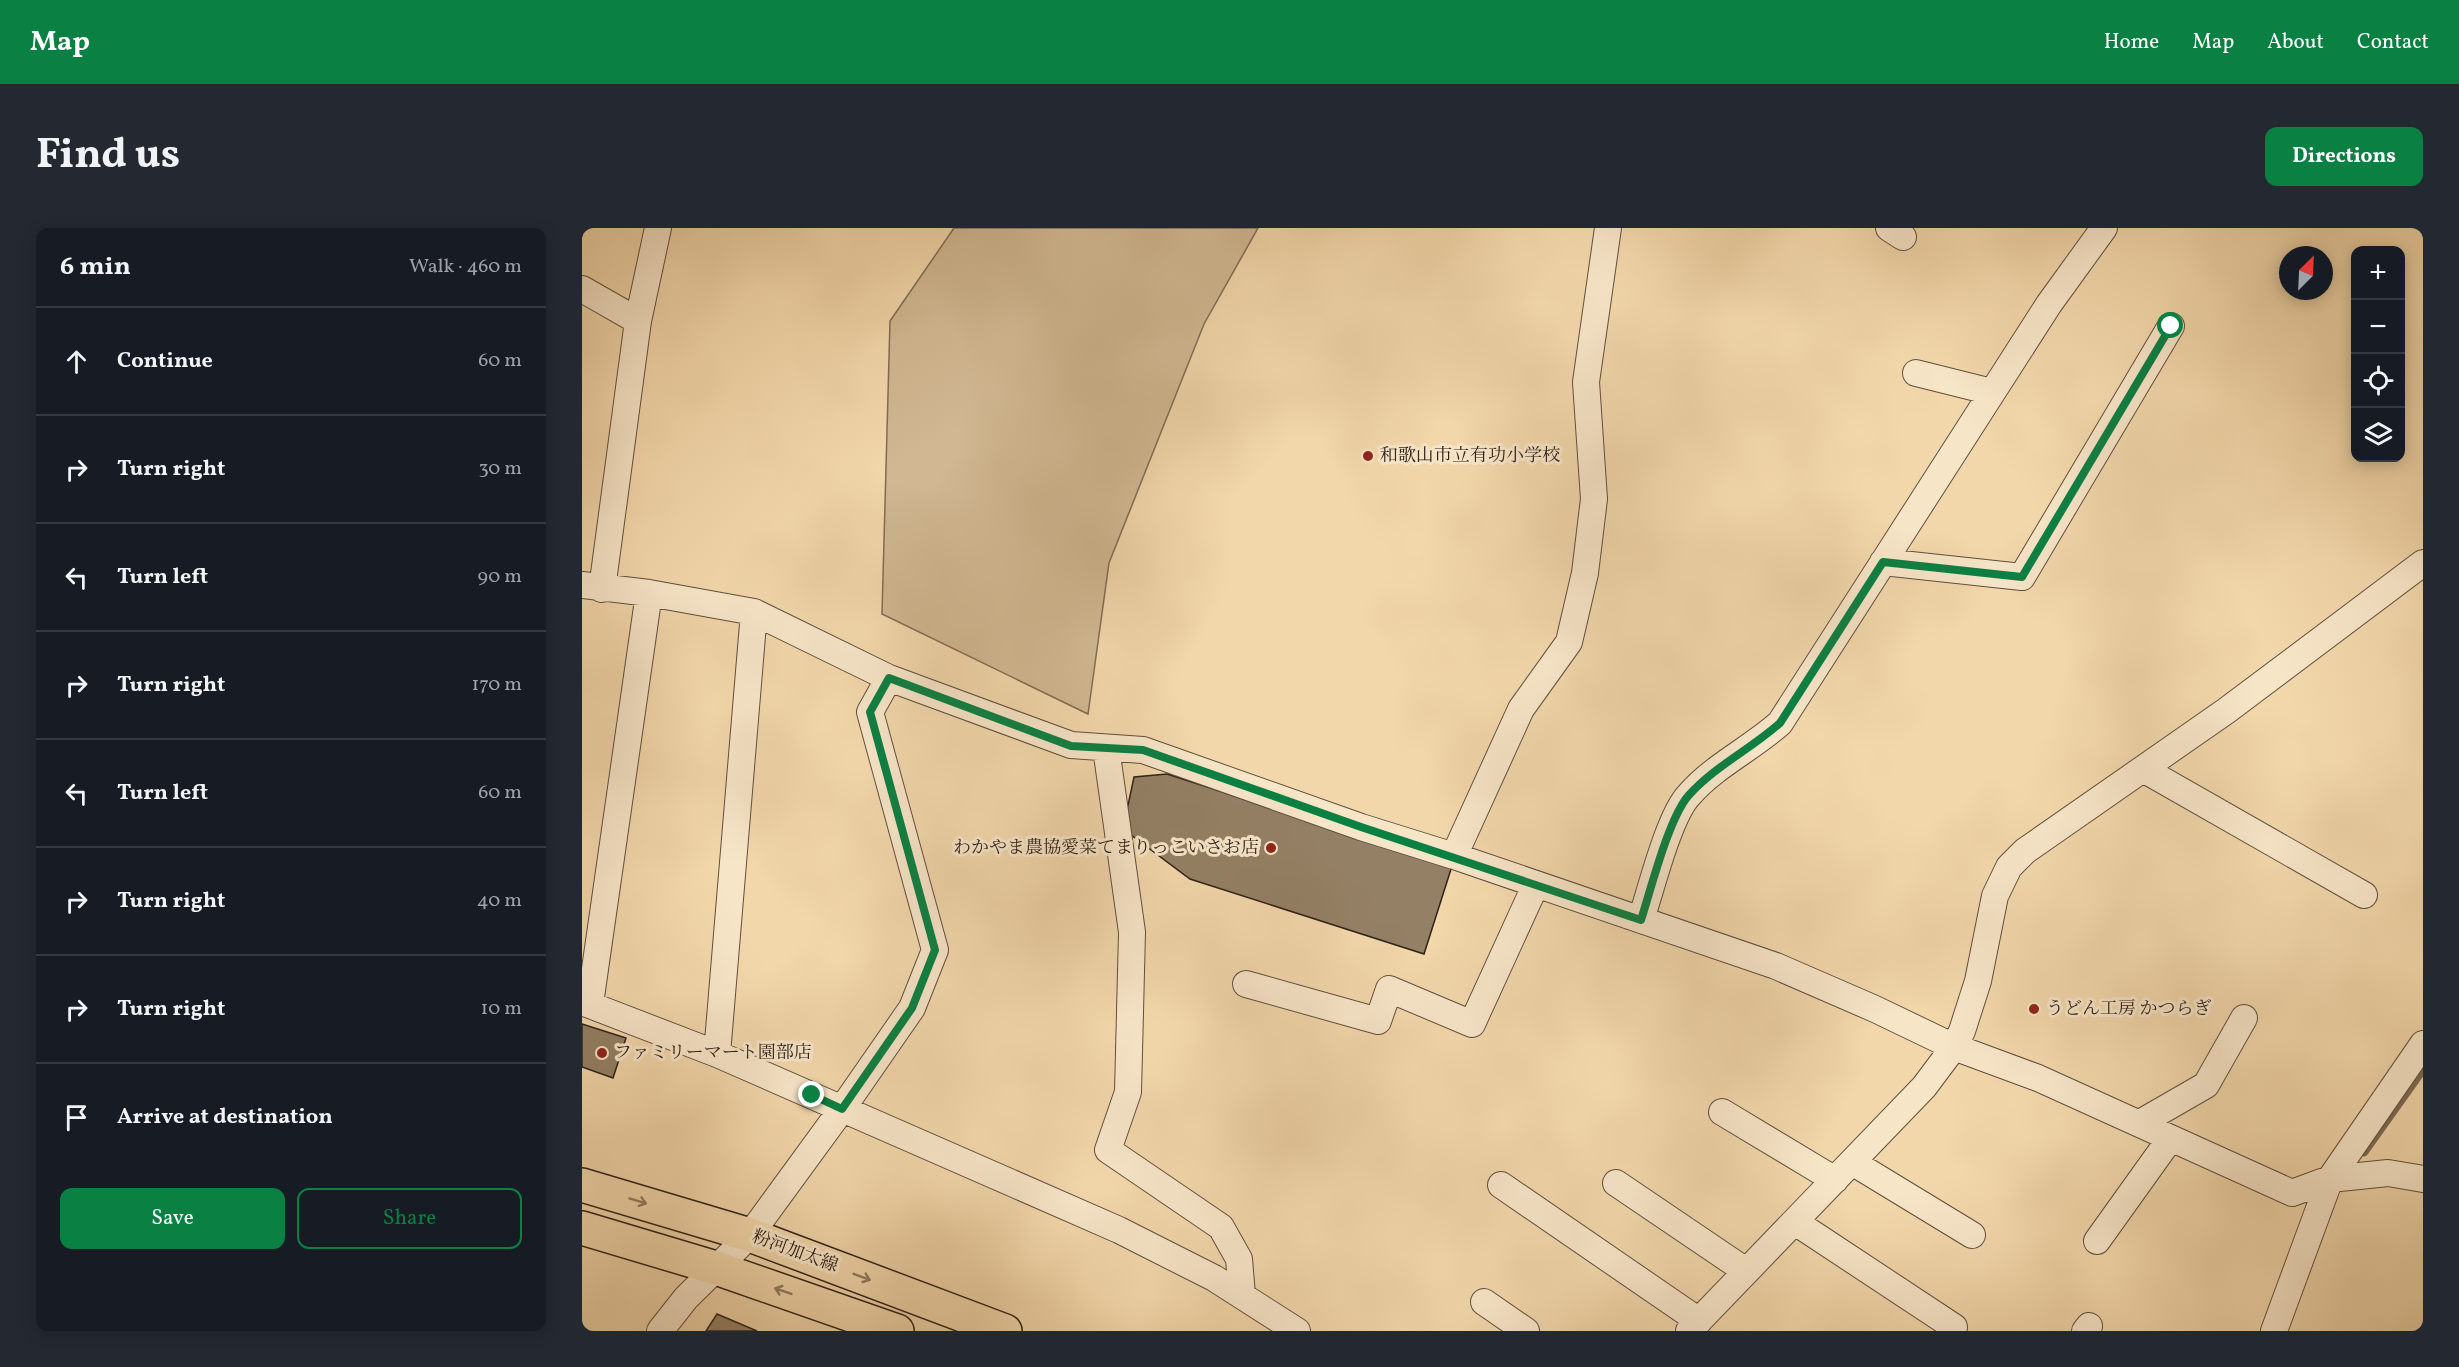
<!DOCTYPE html>
<meta charset="utf-8">
<style>
body{margin:0;font-family:Vollkorn,"Noto Serif JP",serif;background:#242831;color:#f1f3f6}
.controls{position:absolute;right:18px;top:18px;display:grid;overflow:hidden;border-radius:12px;box-shadow:0 3px 15px #0003}
.controls button{width:54px;height:54px;display:grid;place-items:center;padding:0;border:0;border-bottom:2px solid #363941;background:#171b24;color:#f1f3f6;font:30px sans-serif}
.compass{position:absolute;left:1697px;top:18px;width:54px;height:54px;border-radius:50%;background:#171b24;box-shadow:0 3px 15px #0003;rotate:24deg}
.stop{position:absolute;width:18px;height:18px;margin:-14px;border:4px solid #0b8043;border-radius:50%;background:#fff}
.stop.end{background:#0b8043;border-color:#fff;box-shadow:0 2px 6px #0008}
.list{margin:0;padding:0;list-style:none}
h2{display:flex;justify-content:space-between;align-items:center;height:78px;margin:0;padding:0 24px;font-size:26px}
h2 small{font-size:20px;font-weight:400;color:#9ea1a6}
.list li{display:grid;grid-template-columns:39px 1fr auto;gap:18px;align-items:center;box-sizing:border-box;height:108px;padding:0 24px;border-top:2px solid #363941}
.list b{display:block;font-size:22px;white-space:nowrap}
.list em{font-size:20px;font-style:normal;color:#9ea1a6}
.actions{display:flex;gap:12px;padding:18px 24px}
.actions a{flex:1;padding:14px 0;border:2px solid #0b8043;border-radius:12px;text-align:center;font-size:21px;color:#0b8043}
.actions .main{background:#0b8043;color:#fff}
.icon{flex:none;width:33px;height:33px;fill:none;stroke:currentColor;stroke-width:2;stroke-linecap:round;stroke-linejoin:round}
.map{position:relative;flex:none;width:1841px;height:1103px;overflow:hidden;border-radius:12px}
header{display:flex;align-items:center;gap:36px;box-sizing:border-box;height:84px;padding:0 30px;background:#0b8043;color:#fff}
header strong{font-size:28px}
nav{display:flex;gap:33px;margin-inline-start:auto;font-size:21px}
.intro{display:flex;align-items:center;justify-content:space-between;box-sizing:border-box;height:144px;padding:0 36px}
h1{margin:0;font-size:42px}
.button{padding:15px 27px;border-radius:12px;background:#0b8043;color:#fff;font-size:21px;font-weight:700}
main{display:flex;gap:36px;padding:0 36px}
aside{flex:1;background:#171b24;border-radius:12px;box-shadow:0 3px 15px #0003}
.map>svg:first-child{display:block}
.green{fill:#d1b892;stroke:#806d56;stroke-width:1.5}
.lines{fill:none;stroke-linecap:round;stroke-linejoin:round}
.stream{stroke:#7c6954;stroke-width:9}
.building{fill:#948065;stroke:#2f221a;stroke-width:1.5}
.minor-casing{stroke:#604f3e;stroke-width:28}
.primary-casing{stroke:#2f221a;stroke-width:36}
.minor{stroke:#f7e5c8;stroke-width:26}
.primary{stroke:#f2d7ab;stroke-width:33}
.oneway{stroke:#907c62}
.route{stroke:#0b8043;stroke-width:8}
.poi-dot{fill:#8f2418;stroke:#f7e5c8;stroke-width:2}
.labels{text-anchor:middle;dominant-baseline:central;stroke-width:6;stroke-linejoin:round;paint-order:stroke}
.poi-label{font-size:18px;fill:#2f221a;stroke:#f7e5c8;text-anchor:start}
.street-label{font-size:18px;fill:#2f221a;stroke:#f7e5c8}
</style>
<header>
<strong>Map</strong>
<nav><a>Home</a><a>Map</a><a>About</a><a>Contact</a></nav>
</header>
<div class="intro"><h1>Find us</h1><a class="button">Directions</a></div>
<main>
<aside>
<h2>6 min<small>Walk · 460 m</small></h2>
<ul class="list">
<li><svg class="icon" aria-label="ahead" viewBox="0 0 24 24"><path d="M12 20V5M6 11l6-6 6 6"/></svg><div><b>Continue</b></div><em>60 m</em></li>
<li><svg class="icon" aria-label="right" viewBox="0 0 24 24"><path d="M7 20v-9h11M14 6l5 5-5 5"/></svg><div><b>Turn right</b></div><em>30 m</em></li>
<li><svg class="icon" aria-label="left" viewBox="0 0 24 24"><path d="M17 20v-9H6M10 6l-5 5 5 5"/></svg><div><b>Turn left</b></div><em>90 m</em></li>
<li><svg class="icon" aria-label="right" viewBox="0 0 24 24"><path d="M7 20v-9h11M14 6l5 5-5 5"/></svg><div><b>Turn right</b></div><em>170 m</em></li>
<li><svg class="icon" aria-label="left" viewBox="0 0 24 24"><path d="M17 20v-9H6M10 6l-5 5 5 5"/></svg><div><b>Turn left</b></div><em>60 m</em></li>
<li><svg class="icon" aria-label="right" viewBox="0 0 24 24"><path d="M7 20v-9h11M14 6l5 5-5 5"/></svg><div><b>Turn right</b></div><em>40 m</em></li>
<li><svg class="icon" aria-label="right" viewBox="0 0 24 24"><path d="M7 20v-9h11M14 6l5 5-5 5"/></svg><div><b>Turn right</b></div><em>10 m</em></li>
<li><svg class="icon" aria-label="arrive" viewBox="0 0 24 24"><path d="M6 21V4h12l-3 4 3 4H6"/></svg><div><b>Arrive at destination</b></div></li>
</ul>
<div class="actions"><a class="main">Save</a><a>Share</a></div>
</aside>
<div class="map">
<svg width="1841" height="1103" viewBox="0 0 1841 1103">
<rect width="100%" height="100%" fill="#f2d7ab"/>
<filter id="stains"><feTurbulence type="fractalNoise" baseFrequency=".00333" numOctaves="4"/><feColorMatrix values="0 0 0 0 .2 0 0 0 0 .09 0 0 0 0 .02 0 0 0 .5 -.17"/></filter>
<radialGradient id="worn" r=".72"><stop offset=".6" stop-color="#630" stop-opacity="0"/><stop offset="1" stop-color="#630" stop-opacity=".3"/></radialGradient>
<!-- green -->
<path class="green" d="M372,0H676L622,96L527,335L506,486L300,386L308,93Z"/>
<g class="lines">
<!-- stream -->
<path class="stream" d="M1782,924L1841,841"/>
</g>
<!-- building -->
<path class="building" d="M585,546L870,638L842,726L608,651L541,601L552,549Z
M0,796L44,810L31,850L0,839Z
M135,1086L175,1103H124Z"/>
<g class="lines">
<!-- minor casing -->
<g class="minor-casing">
<path id="minor" d="M1307,0L1321,9
M0,61L56,93
M1334,145L1410,164
M1301,334L1440,349L1589,98
M0,357L67,365L172,384L307,450L489,517L561,522L779,599L872,628L1194,738L1293,781L1372,819L1456,850L1710,965L1748,951L1806,945L1841,951
M20,361L56,93L76,0
M524,520L550,704L546,864L526,922L639,999L657,1031L660,1067
M1561,541L1782,667
M872,628L939,481L987,414L1003,345L1012,271L1004,154L1026,0
M1059,692C1069,661 1087,588 1107,567C1132,538 1169,521 1198,495L1467,76L1522,0
M664,756L796,793L807,761L890,796L954,656
M0,774L135,826L537,1002L632,1050L715,1103
M8,776L67,365
M135,826L172,384
M1140,884L1253,952
M1558,895L1624,857L1662,790
M1270,934L1390,1007
M1034,955L1164,1043
M919,957L1117,1093
M1213,994L1372,1099
M1515,1013L1588,911
M902,1074L944,1103
M78,1103L104,1070L168,1007L260,881L330,780L353,722L288,484L307,450
M1107,1103L1342,859L1372,819L1380,803L1396,753L1413,668L1427,639L1443,623L1644,483L1841,335
M1503,1103L1507,1098
M1692,1103L1748,951L1841,816"/>
</g>
<!-- primary casing -->
<g class="primary-casing">
<path id="primary" d="M0,957L168,1007L423,1103
M0,1000L134,1040L315,1103"/>
</g>
<!-- minor -->
<use href="#minor" class="minor"/>
<!-- primary -->
<use href="#primary" class="primary"/>
</g>
<!-- one-way arrows -->
<defs><path id="oneway-shaft" d="M-6 0H5M1.5-3L5.5 0L1.5 3" fill="none" stroke-width="1.6" stroke-linecap="round" stroke-linejoin="round" transform="scale(1.5)"/></defs>
<g class="oneway">
<use href="#oneway-shaft" transform="translate(56 973) rotate(17)"/>
<use href="#oneway-shaft" transform="translate(280 1049) rotate(21)"/>
<use href="#oneway-shaft" transform="translate(201 1063) rotate(-161)"/>
</g>
<g class="lines">
<!-- route -->
<path class="route" d="M230,867L260,881L330,780L353,722L288,484L307,450L489,518L561,522L779,599L1059,692C1069,661 1087,589 1107,567C1133,538 1169,521 1198,495L1301,334L1440,349L1589,98"/>
</g>
<!-- markers -->
<g class="poi-dot">
<circle cx="786" cy="228" r="6"/>
<circle cx="689" cy="620" r="6"/>
<circle cx="1452" cy="781" r="6"/>
<circle cx="20" cy="825" r="6"/>
</g>
<g class="labels">
<!-- poi labels -->
<g class="poi-label">
<text x="798" y="228">和歌山市立有功小学校</text>
<text x="677" y="620" text-anchor="end">わかやま農協愛菜てまりっこいさお店</text>
<text x="1464" y="781">うどん工房 かつらぎ</text>
<text x="32" y="825">ファミリーマート園部店</text>
</g>
<!-- street labels -->
<g class="street-label">
<text transform="translate(213 1024) rotate(20)">粉河加太線</text>
</g>
</g>
<rect width="100%" height="100%" filter="url(#stains)"/>
<rect width="100%" height="100%" fill="url(#worn)"/>
</svg>
<div class="controls">
<button>+</button>
<button>−</button>
<button><svg class="icon" aria-label="locate" viewBox="0 0 24 24"><circle cx="12" cy="12" r="6"/><path d="M12 2v4M12 18v4M2 12h4M18 12h4"/></svg></button>
<button><svg class="icon" aria-label="layers" viewBox="0 0 24 24"><path d="M12 4l9 5-9 5-9-5zM3 14l9 5 9-5"/></svg></button>
</div>
<svg class="compass" viewBox="-18 -18 36 36"><path d="M0-13l5 13h-10z" fill="#e53935"/><path d="M0 13l5-13h-10z" fill="#9ea1a6"/></svg>
<div class="stop" style="left:1589px;top:98px"></div>
<div class="stop end" style="left:230px;top:867px"></div>
</div>
</main>
